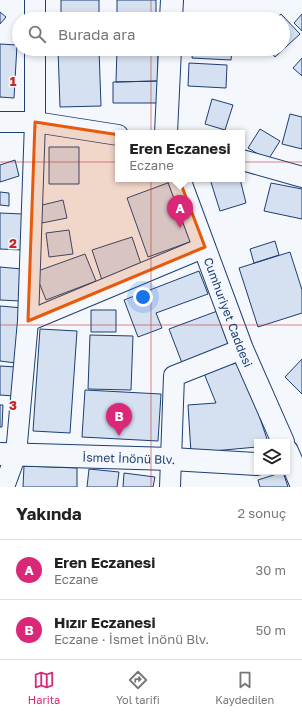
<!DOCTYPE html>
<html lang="tr">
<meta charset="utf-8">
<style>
body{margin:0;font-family:"Golos Text",sans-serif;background:#f2f2f2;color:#222}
.controls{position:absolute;right:12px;bottom:12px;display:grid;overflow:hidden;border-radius:0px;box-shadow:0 2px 6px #0003}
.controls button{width:36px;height:36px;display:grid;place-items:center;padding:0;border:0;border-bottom:1px solid #e0e0e0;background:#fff;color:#222;font:20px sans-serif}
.you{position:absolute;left:143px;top:297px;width:14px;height:14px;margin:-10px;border:3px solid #fff;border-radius:50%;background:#1a73e8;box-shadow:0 0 0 6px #1a73e833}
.badge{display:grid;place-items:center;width:26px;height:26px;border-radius:50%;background:#db2777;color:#fff;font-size:13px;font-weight:700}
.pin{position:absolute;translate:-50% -33px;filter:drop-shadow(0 1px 2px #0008)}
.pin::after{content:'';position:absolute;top:21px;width:14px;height:12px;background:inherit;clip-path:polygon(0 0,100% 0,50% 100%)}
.popup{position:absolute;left:115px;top:130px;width:130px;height:52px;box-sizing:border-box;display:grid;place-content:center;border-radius:0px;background:#fff;filter:drop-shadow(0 1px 3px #0005);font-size:13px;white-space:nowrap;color:#767676}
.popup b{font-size:15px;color:#222}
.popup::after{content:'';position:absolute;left:50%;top:100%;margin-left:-8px;border:8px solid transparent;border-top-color:#fff}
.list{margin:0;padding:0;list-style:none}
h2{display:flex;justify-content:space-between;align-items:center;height:52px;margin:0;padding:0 16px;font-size:17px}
h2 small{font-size:13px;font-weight:400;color:#767676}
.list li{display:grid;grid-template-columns:26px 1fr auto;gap:12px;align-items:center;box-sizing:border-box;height:60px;padding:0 16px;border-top:1px solid #e0e0e0}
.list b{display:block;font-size:15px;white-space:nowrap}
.list p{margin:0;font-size:13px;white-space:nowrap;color:#767676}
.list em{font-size:13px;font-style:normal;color:#767676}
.icon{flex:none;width:22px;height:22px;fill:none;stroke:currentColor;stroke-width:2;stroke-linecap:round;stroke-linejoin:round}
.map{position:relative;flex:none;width:302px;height:487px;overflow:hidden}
.search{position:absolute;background:#fff;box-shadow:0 2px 6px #0003;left:12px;right:12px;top:12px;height:44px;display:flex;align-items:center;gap:10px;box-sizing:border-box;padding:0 14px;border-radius:22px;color:#767676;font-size:15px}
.sheet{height:172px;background:#fff}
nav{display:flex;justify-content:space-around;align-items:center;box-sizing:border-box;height:56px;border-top:1px solid #e0e0e0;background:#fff;font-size:11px;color:#767676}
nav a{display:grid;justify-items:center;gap:2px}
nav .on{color:#db2777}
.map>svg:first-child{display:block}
.building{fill:#d5e0f0;stroke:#1d3f73}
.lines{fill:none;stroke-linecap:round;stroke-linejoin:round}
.minor-casing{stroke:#1d3f73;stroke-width:22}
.major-casing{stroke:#1d3f73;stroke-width:24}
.minor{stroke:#f4f7fb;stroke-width:20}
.major{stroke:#f4f7fb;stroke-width:22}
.marked{fill:#e8590c;fill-opacity:0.2;stroke:#e8590c;stroke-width:3;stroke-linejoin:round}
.grid{fill:none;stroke:#c62828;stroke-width:1;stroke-opacity:0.55}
.labels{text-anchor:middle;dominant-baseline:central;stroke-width:3;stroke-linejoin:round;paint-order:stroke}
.street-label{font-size:12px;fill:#1d3f73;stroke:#f4f7fb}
.grid-label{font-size:13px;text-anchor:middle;font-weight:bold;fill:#c62828;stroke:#f4f7fb;stroke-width:3;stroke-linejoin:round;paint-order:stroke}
</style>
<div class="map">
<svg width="302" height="487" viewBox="0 0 302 487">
<rect width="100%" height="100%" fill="#f4f7fb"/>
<!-- building -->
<path class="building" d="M61,0H99V19H61Z
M117,0H156V19H117Z
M0,12L6,17L0,24Z
M210,14L233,15V19H210Z
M281,14L300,34L275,57L268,49H283V19H275Z
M302,14V31L294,23Z
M0,44L17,45L14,98L0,97Z
M58,49H99L101,106L60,107Z
M117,49H158V81L116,82Z
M193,49H232L231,60L192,58Z
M232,49H248V53L232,52Z
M302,58V76L293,68Z
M189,63L227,65L226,88L188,86Z
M158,81V103H113V82Z
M212,99L233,105L225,130L205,124Z
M290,114L302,117V149L282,144Z
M260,129L280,141L268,160L248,148Z
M49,147H79V184H49Z
M15,160L19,176L0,182V165Z
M210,179H240L246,203L220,211Z
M173,181L195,240L148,257L127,198Z
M271,183L302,189V219L264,211Z
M0,192L9,193V206L0,205Z
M63,200L67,218L42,223L38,206Z
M0,213L23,214L22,250L0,249Z
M69,230L73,254L49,257L46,233Z
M132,237L142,267L102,280L92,250Z
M275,241L279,255L254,263L250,249Z
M290,252L302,290V313L258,327L239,268Z
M85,254L96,281L46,300L35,272Z
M0,267L22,269L20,301L0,300Z
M199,271L208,294L156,313L162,328L138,337L124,300Z
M0,306L23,308L16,363L0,361Z
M91,310H116V332H91Z
M220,310L233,343L182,363L169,329Z
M40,329L77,331L70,433L33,431Z
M90,335L133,336L131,390L88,389Z
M302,359V394L285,377Z
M241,362L268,442H257V447L191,453L188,405L216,403L203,371Z
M0,366L16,367L14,396L0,395Z
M85,390L161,394L158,441L82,437Z
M0,405H3L2,427H0Z
M24,466L77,468V487H23Z
M89,469L119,472L117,487H87Z
M283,472L288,487H260L258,480Z
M124,473L155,477L153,487H123Z"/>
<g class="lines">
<!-- minor casing -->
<g class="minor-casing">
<path id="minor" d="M35,0V19
M0,122H35L118,135
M242,160L302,177
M28,321L205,247
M4,487L16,454L28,321L35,122V49
M170,487L174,376L242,349"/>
</g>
<!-- major casing -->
<g class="major-casing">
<g id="major">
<path d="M171,19L172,0"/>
<path d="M166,133L170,49"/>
<path id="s1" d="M179,179L242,349L283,442"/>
<path d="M287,451L302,486"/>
<path id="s2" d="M0,454L171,459L257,464"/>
</g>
</g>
<!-- minor -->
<use href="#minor" class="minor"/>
<!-- major -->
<use href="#major" class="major"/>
</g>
<!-- marked area -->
<path class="marked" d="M35,122L165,142L205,247L28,321Z"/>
<!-- grid -->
<path class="grid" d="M151,0V19M151,49V487M0,162H302M0,325H302"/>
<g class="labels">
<!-- street labels -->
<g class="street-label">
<text stroke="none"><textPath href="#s1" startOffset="142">Cumhuriyet Caddesi</textPath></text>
<text stroke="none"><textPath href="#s2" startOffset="129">İsmet İnönü Blv.</textPath></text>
</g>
</g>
<g class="grid-label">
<text x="13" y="86">1</text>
<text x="13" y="248">2</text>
<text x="13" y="410">3</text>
</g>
</svg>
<div class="controls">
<button><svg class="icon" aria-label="layers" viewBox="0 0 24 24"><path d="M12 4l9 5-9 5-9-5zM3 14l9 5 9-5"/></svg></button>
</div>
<div class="you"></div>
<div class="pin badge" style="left:180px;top:228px">A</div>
<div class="popup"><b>Eren Eczanesi</b>Eczane</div>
<div class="pin badge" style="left:119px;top:436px">B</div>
<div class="search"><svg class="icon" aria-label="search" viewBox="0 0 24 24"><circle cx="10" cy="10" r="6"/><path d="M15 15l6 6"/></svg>Burada ara</div>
</div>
<section class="sheet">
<h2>Yakında<small>2 sonuç</small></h2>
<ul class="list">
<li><span class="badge">A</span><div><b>Eren Eczanesi</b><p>Eczane</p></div><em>30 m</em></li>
<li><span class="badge">B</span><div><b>Hızır Eczanesi</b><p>Eczane · İsmet İnönü Blv.</p></div><em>50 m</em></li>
</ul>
</section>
<nav>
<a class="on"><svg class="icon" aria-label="map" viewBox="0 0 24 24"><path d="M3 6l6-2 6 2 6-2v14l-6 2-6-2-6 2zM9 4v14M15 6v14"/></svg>Harita</a>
<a><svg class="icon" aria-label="directions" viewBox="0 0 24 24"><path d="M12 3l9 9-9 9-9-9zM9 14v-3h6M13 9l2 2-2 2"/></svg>Yol tarifi</a>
<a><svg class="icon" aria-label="saved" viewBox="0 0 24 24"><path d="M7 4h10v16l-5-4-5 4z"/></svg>Kaydedilen</a>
</nav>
